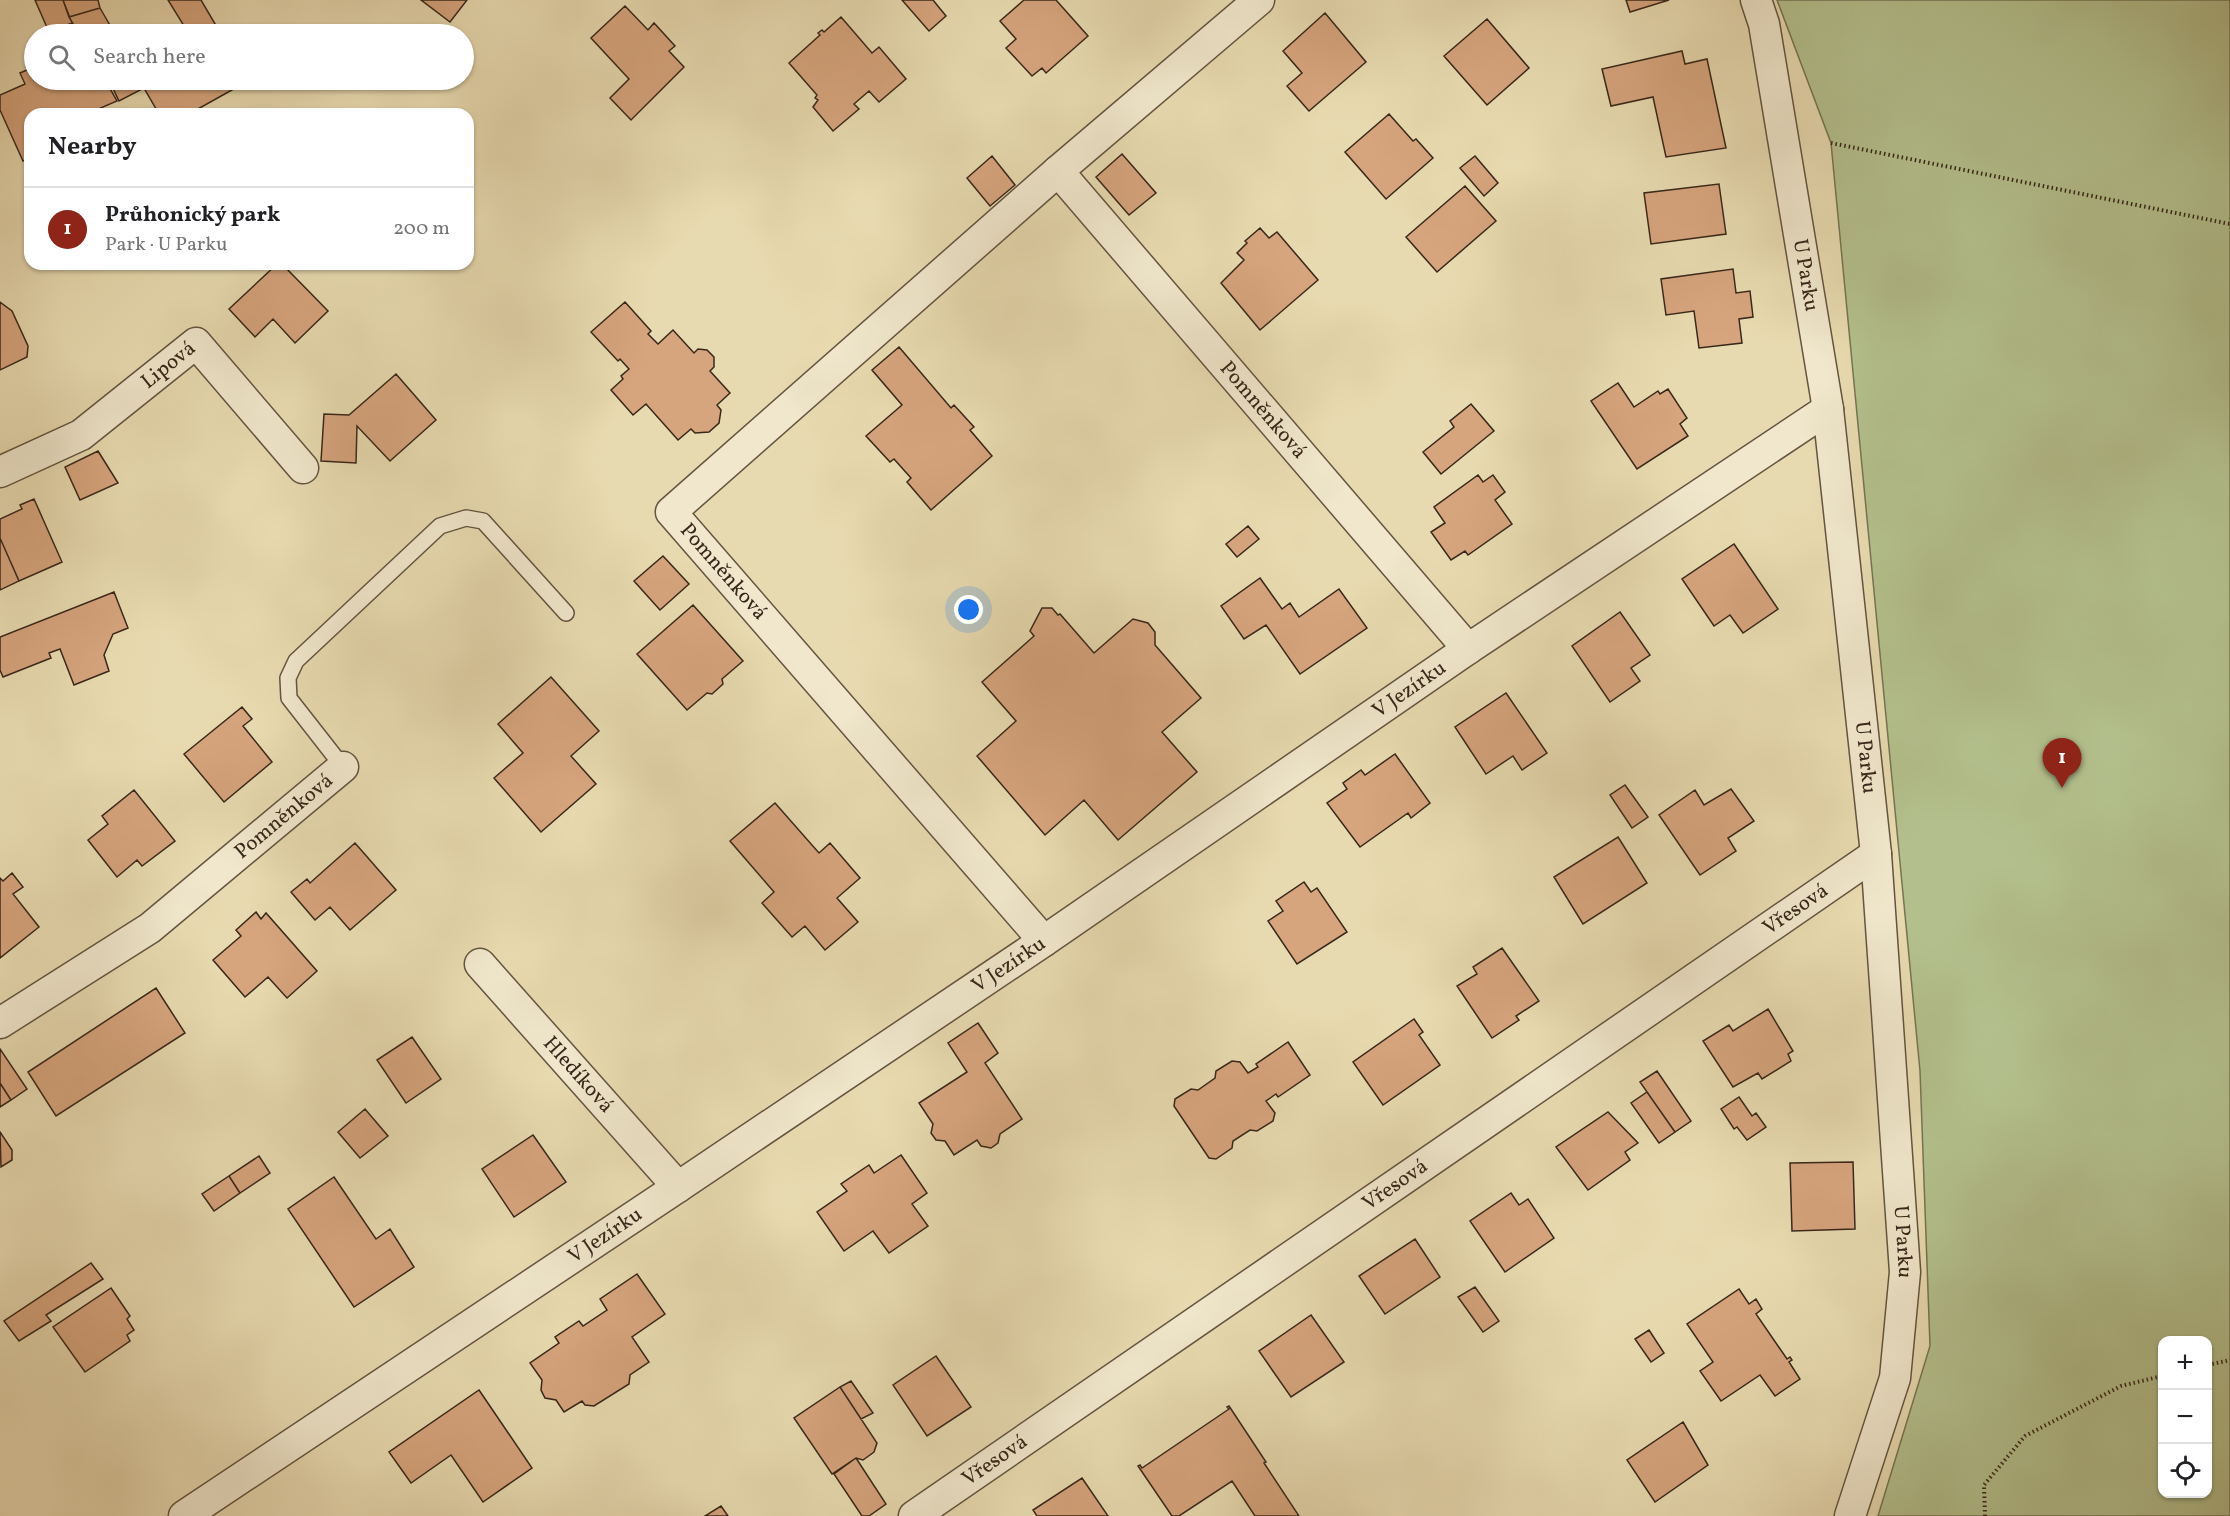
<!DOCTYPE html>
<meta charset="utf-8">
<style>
body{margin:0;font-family:Vollkorn,serif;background:#f2f2f2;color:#202124}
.controls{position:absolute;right:18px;bottom:18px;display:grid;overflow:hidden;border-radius:12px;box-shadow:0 2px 4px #0004}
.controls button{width:54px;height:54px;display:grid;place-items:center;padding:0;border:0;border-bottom:2px solid #e0e0e0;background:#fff;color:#202124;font:30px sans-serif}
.you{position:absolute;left:969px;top:610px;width:21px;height:21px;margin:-15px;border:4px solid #fff;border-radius:50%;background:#1a73e8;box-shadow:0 0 0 9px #1a73e833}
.badge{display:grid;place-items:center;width:39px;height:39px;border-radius:50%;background:#8f2418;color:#fff;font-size:20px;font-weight:700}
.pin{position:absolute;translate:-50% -50px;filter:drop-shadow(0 2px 3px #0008)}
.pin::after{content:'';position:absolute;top:32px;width:21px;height:18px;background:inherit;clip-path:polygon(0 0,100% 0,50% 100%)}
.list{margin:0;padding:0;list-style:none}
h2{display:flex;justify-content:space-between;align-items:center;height:78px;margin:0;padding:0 24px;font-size:26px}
h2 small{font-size:20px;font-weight:400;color:#757577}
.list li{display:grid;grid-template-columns:39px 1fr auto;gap:18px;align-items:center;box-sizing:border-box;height:84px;padding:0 24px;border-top:2px solid #e0e0e0}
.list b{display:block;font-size:22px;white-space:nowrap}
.list p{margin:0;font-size:20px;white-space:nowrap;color:#757577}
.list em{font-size:20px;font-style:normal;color:#757577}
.icon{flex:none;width:33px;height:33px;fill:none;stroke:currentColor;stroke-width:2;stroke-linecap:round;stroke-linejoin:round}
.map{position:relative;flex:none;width:2230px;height:1516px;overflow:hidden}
.search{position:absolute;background:#fff;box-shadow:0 2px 4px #0004;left:24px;top:24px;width:450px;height:66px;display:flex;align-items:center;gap:15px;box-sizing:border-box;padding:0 21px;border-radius:33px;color:#757577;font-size:22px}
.panel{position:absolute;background:#fff;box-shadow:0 2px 4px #0004;left:24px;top:108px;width:450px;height:162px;border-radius:18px}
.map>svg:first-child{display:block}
.green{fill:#b3c08d;stroke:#767454;stroke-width:1.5;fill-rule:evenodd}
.building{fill:#d6a47d;stroke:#38271b;stroke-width:1.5}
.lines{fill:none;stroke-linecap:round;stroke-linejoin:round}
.service-casing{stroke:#645440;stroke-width:18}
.minor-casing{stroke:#645440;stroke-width:33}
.path{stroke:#38271b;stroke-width:4;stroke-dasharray:1.5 3;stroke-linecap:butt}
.service{stroke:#f0e7cc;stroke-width:15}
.minor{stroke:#f0e7cc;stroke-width:30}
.labels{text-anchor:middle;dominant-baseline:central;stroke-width:4.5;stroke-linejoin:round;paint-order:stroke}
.street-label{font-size:21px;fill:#38271b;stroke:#f0e7cc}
</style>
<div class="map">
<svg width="2230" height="1516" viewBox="0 0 2230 1516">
<rect width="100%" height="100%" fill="#e8dab0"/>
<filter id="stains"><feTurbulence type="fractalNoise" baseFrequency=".00333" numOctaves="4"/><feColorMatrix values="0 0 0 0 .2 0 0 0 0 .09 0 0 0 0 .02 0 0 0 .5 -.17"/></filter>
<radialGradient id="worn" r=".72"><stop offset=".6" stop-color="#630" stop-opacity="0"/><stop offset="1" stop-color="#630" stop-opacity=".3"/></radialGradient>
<!-- green -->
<path class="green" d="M1777,0H2230V1516H1878L1930,1346L1920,1071L1831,143ZM2162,1340H2208V1494H2162Z"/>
<!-- building -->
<path class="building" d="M35,0H63L72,23L49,32Z
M63,0H98L100,8L69,17Z
M168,0H201L221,34H189Z
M421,0H467L450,22Z
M902,0H933L946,16L929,31Z
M1024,0H1056L1088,36L1046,73L1042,68L1032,76L1006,48L1016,39L1000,21Z
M1626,0H1669L1630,12Z
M625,6L648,30L654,23L675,46L669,51L684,67L631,120L610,98L629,79L591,38Z
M100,8L115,34H79L69,17Z
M1325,13L1366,62L1309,111L1287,86L1302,73L1283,51Z
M841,17L872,53L879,47L906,79L879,102L869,91L854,104L859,109L833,131L813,107L818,100L815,98L817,95L789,63L820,35L818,33L822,30L824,32Z
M1487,19L1529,68L1487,105L1444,56Z
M1682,51L1685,64L1707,59L1726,148L1666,157L1653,97L1611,106L1602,69Z
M34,67V80H105L117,101L87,114H30V158L23,161L0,110V95L25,84L20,73Z
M109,80H145L148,86L119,101Z
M160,80H248V81L189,114H159L144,88Z
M1389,114L1413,141L1416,139L1433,158L1386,199L1345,152Z
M1122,154L1156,193L1129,215L1096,177Z
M992,156L1015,185L990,206L967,178Z
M1475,156L1498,183L1484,196L1460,168Z
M1719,184L1726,234L1651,244L1644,193Z
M1465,186L1496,221L1437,272L1406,237Z
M1260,228L1269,238L1277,232L1318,280L1260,330L1221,283L1244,260L1237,253L1247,243L1245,241Z
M277,264H282L328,311L295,343L273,319L255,337L229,309Z
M1733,269L1736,293L1750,291L1753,317L1739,319L1742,343L1699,348L1694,311L1666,315L1661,279Z
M0,302L12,311L28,346L27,357L0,370Z
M625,302L651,331L648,334L658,344L673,330L694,353L698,349L707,350L714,357V367L710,371L730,393L717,405L721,410L719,423L709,432L695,433L691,429L678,440L646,404L633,415L611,390L623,379L621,376L629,369L620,359L618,361L591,332Z
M899,347L951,408L954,405L974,427L970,430L992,456L931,510L907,482L911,478L894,459L890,462L866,436L902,405L872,370Z
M396,374L436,420L390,461L357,426L356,463L321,461L324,414L349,415Z
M1618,383L1634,407L1658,391L1660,394L1668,389L1687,418L1680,424L1688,436L1637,469L1591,401Z
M1471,404L1494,431L1441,474L1423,452L1454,427L1450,421Z
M98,451L118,483L80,500L65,467Z
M1478,475L1483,482L1493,475L1505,492L1495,500L1512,524L1468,555L1465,551L1451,560L1431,532L1445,523L1434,507Z
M34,499L62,562L19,581L0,538V519L22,509L20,505Z
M1248,526L1259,539L1237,557L1226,544Z
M0,538L19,581L0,590Z
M1734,544L1778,609L1743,633L1730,615L1714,626L1682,579Z
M663,556L689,584L660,610L634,581Z
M1260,578L1282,609L1290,603L1299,617L1339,589L1367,628L1300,674L1266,625L1244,639L1221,606Z
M114,592L128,628L113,634L104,655L109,671L74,685L60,649L49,653L51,658L3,677L0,670V637Z
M693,605L743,661L722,679L723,684L712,694L707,693L687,710L637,654Z
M1042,608H1052L1058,615L1060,614L1094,653L1133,619L1148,623L1155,632V645L1201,698L1162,732L1197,772L1118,840L1084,800L1045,835L977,756L1016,721L982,682L1034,636L1030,631Z
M1620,612L1650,655L1631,668L1640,681L1610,702L1572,646Z
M551,677L599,731L571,756L596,784L541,832L494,778L523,753L498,724Z
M1506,693L1547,753L1522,770L1513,756L1486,774L1455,727Z
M242,707L252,719L243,726L272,762L224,802L184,754Z
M1395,754L1430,803L1411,818L1408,813L1360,847L1327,803L1347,789L1343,783L1361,770L1365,775Z
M1625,785L1648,817L1632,828L1610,795Z
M1731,789L1754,821L1728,838L1736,851L1700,875L1659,815L1695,790L1704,805Z
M134,790L175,841L142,866L137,860L117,877L88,840L108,824L102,816Z
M775,803L819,853L830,843L860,878L837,898L858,922L825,950L805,926L792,937L762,903L774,892L730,841Z
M1618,837L1647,883L1583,924L1554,877Z
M355,843L396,890L350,930L330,907L315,920L291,892L307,879L310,883Z
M12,873L23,887L13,894L39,927L0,958V878L3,881Z
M1304,882L1311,892L1317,888L1347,932L1297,964L1268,921L1283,911L1276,901Z
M256,912L261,919L266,913L317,971L287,998L268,977L245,997L213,960L241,936L236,930Z
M1502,948L1539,1001L1516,1016L1519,1020L1492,1038L1457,986L1477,974L1473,967Z
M156,988L185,1033L56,1116L28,1072Z
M1768,1009L1793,1051L1788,1054L1791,1061L1762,1079L1758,1073L1733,1087L1703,1041L1729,1025L1733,1031Z
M1414,1019L1423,1032L1419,1035L1440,1065L1383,1105L1353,1062Z
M978,1023L998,1053L985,1063L1022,1119L1000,1134L998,1143L991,1148L981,1146L977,1140L954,1155L945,1141L936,1140L931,1133L933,1124L919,1103L967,1072L948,1043Z
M412,1037L441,1079L406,1103L377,1060Z
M1288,1042L1310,1075L1278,1097L1276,1094L1266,1101L1275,1113L1273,1121L1257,1131L1250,1130L1233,1141L1232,1148L1216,1159L1209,1158L1174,1106L1175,1099L1191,1089L1198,1090L1215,1078L1216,1071L1232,1061L1240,1062L1248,1073L1258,1067L1256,1064Z
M0,1049L27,1089L11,1100L0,1083Z
M1657,1071L1691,1121L1675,1132L1640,1082Z
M0,1083L11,1100L0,1107Z
M1647,1092L1675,1132L1659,1143L1631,1103Z
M1739,1097L1752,1116L1756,1113L1766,1127L1747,1140L1737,1127L1734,1129L1721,1109Z
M365,1109L388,1136L360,1158L338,1132Z
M1608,1112L1638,1143L1625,1152L1630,1160L1588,1190L1556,1147Z
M0,1132L12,1150V1160L1,1167Z
M533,1135L566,1182L514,1217L482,1169Z
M901,1155L927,1193L912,1204L928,1226L889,1253L873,1231L844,1251L817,1212L847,1191L841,1184L869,1165L874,1173Z
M259,1156L270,1173L240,1193L229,1176Z
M1853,1162L1855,1229L1792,1231L1790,1163Z
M229,1176L240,1193L214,1211L202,1194Z
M334,1177L376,1239L390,1229L414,1267L354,1307L288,1209Z
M1511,1193L1519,1205L1528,1199L1554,1238L1505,1272L1470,1221Z
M1415,1239L1440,1277L1385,1314L1359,1276Z
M91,1263L103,1279L46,1315L51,1321L19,1341L4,1321Z
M637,1274L665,1314L632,1337L649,1362L630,1375L629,1384L594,1406L585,1405L582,1401L564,1412L556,1400L545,1398L541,1390L542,1380L530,1363L559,1343L555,1337L579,1321L583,1326L607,1310L600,1299Z
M1475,1287L1499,1321L1483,1332L1458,1297Z
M111,1288L130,1316L127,1319L134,1330L127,1335L130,1341L85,1372L53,1327Z
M1739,1289L1749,1304L1756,1299L1762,1309L1756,1314L1787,1359L1790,1357L1792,1360L1789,1362L1800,1379L1775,1396L1760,1375L1721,1401L1700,1371L1713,1362L1687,1324Z
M1311,1315L1344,1362L1291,1397L1259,1351Z
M1649,1330L1664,1353L1651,1362L1635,1339Z
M936,1356L971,1407L927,1436L893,1385Z
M851,1381L873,1413L861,1419L840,1387Z
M840,1387L877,1443L874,1452L863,1460L856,1458L832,1474L794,1418Z
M479,1390L532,1468L483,1502L451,1455L411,1483L389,1452Z
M1229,1406L1266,1462L1264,1463L1299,1516H1255L1232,1481L1179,1516H1172L1138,1466L1140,1465L1142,1468L1229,1409L1227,1407Z
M1683,1422L1708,1465L1655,1502L1627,1460Z
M856,1458L886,1504L869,1516H862L834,1474Z
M1082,1478L1108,1516H1037L1033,1510Z
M721,1506L728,1516H705Z"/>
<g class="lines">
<!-- service casing -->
<g class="service-casing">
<path id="service" d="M343,767L289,698L288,678L296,661L440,526L466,518L483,521L566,613"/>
</g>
<!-- minor casing -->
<g class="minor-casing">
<g id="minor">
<path id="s1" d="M1756,0L1764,24L1828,409L1876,854L1905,1272L1895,1378L1850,1516"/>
<path id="s2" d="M1058,171L1468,649"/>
<path id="s3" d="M0,472L81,435L196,343L303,468"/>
<path d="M1044,941L671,512L1058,171L1259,0"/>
<path id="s4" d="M480,964L678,1187"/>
<path id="s5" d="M0,1023L150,928L343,767"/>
<path id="s6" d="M184,1516L678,1187L1044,941L1468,649L1828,409"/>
<path id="s7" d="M914,1516L1876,854"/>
</g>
</g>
<!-- path -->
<path class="path" d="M1831,143L2230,224
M2208,1365L2230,1360
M1985,1516L1984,1485L2025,1436L2121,1386L2162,1376"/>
<!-- service -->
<use href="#service" class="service"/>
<!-- minor -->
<use href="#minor" class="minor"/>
</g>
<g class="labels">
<!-- street labels -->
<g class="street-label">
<text stroke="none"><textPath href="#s1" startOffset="280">U Parku</textPath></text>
<text stroke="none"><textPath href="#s3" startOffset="201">Lipová</textPath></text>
<text stroke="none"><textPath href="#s2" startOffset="315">Pomněnková</textPath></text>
<text transform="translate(723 572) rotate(49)">Pomněnková</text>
<text stroke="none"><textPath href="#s6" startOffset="1478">V Jezírku</textPath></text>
<text stroke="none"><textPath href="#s1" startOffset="766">U Parku</textPath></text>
<text stroke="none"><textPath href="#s5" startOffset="352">Pomněnková</textPath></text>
<text stroke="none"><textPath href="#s7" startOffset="1070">Vřesová</textPath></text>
<text stroke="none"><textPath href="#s6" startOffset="992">V Jezírku</textPath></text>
<text stroke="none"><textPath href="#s4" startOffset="148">Hledíková</textPath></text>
<text stroke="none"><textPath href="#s7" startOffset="584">Vřesová</textPath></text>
<text stroke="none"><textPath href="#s6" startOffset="506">V Jezírku</textPath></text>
<text stroke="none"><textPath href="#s1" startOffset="1252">U Parku</textPath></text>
<text stroke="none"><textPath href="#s7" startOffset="98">Vřesová</textPath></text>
</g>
</g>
<rect width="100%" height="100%" filter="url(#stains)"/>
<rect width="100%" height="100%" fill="url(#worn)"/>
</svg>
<div class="controls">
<button>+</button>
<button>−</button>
<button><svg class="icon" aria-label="locate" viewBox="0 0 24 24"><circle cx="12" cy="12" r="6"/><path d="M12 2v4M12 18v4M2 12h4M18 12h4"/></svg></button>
</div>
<div class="you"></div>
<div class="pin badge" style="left:2062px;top:788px">1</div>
<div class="search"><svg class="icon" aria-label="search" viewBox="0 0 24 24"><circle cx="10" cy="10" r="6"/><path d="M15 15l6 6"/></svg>Search here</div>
<section class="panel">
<h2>Nearby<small></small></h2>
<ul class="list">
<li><span class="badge">1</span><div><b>Průhonický park</b><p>Park · U Parku</p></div><em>200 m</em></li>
</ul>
</section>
</div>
